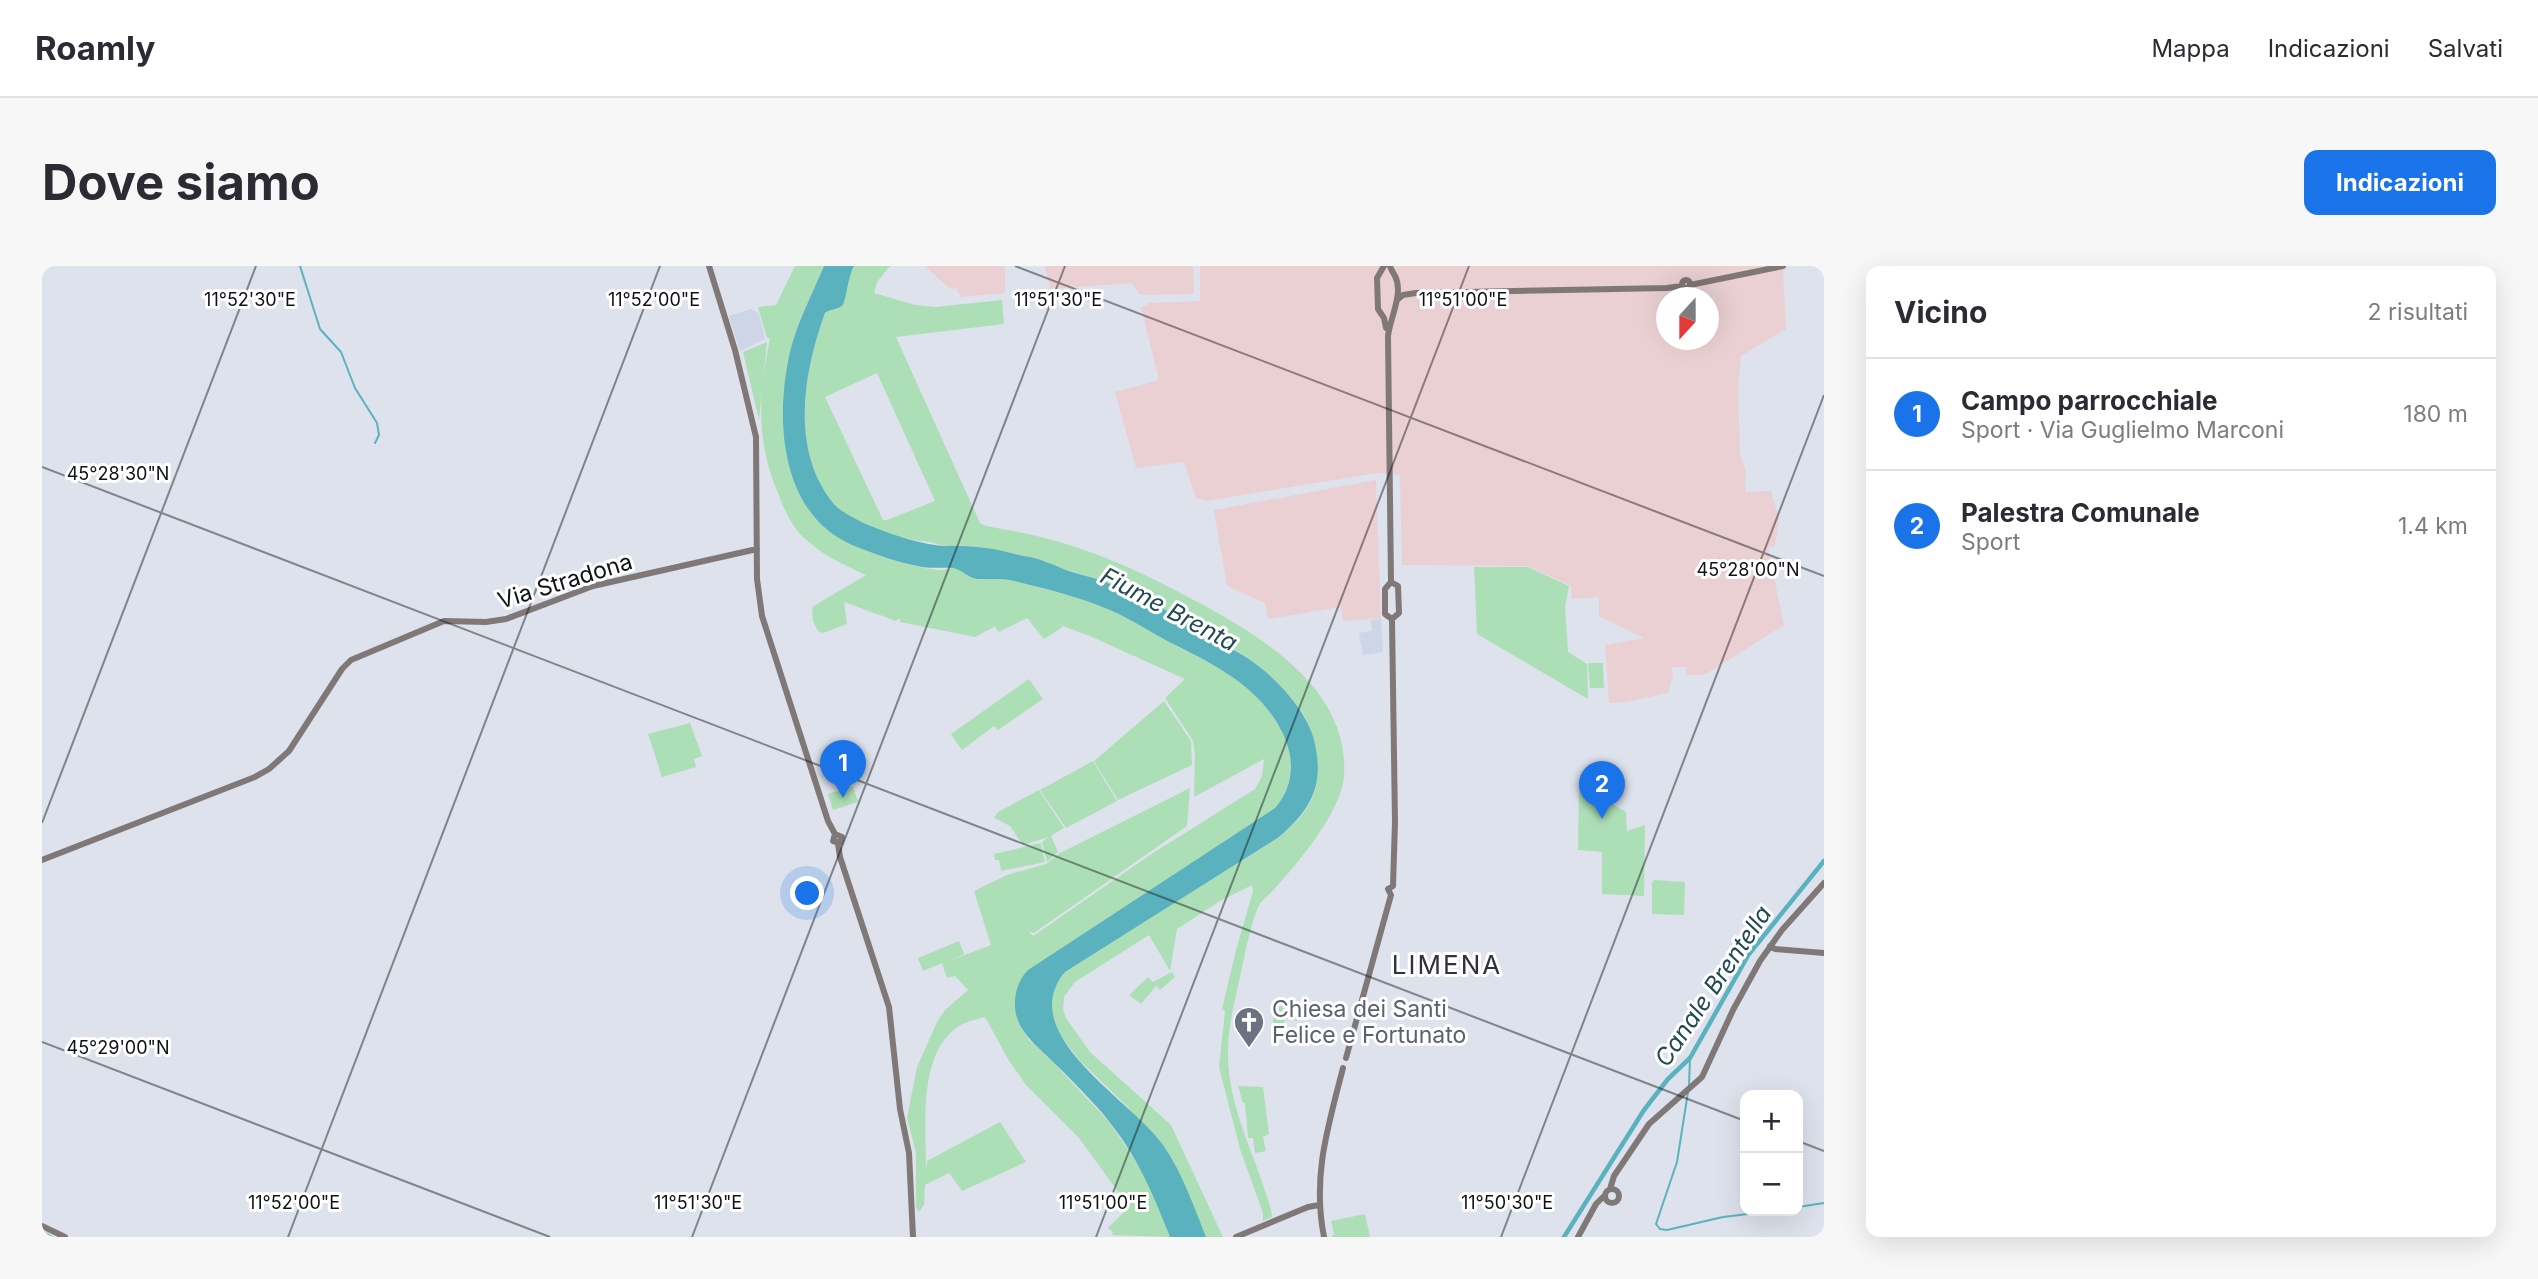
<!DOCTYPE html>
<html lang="it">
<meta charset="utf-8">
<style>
body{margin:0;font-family:Inter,sans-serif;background:#f7f7f7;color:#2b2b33}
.controls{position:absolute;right:21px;bottom:21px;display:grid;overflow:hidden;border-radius:14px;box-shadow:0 7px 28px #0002}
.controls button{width:63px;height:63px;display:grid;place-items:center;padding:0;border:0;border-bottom:2px solid #e1e1e2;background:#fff;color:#2b2b33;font:35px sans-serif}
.compass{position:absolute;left:1614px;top:21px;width:63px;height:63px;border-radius:50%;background:#fff;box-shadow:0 7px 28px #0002;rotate:201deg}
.you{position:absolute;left:766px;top:628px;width:24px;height:24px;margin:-18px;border:5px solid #fff;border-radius:50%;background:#1a73e8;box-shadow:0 0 0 10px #1a73e833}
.badge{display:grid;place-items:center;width:46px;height:46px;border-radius:50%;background:#1a73e8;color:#fff;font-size:23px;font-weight:700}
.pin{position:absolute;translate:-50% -58px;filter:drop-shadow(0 2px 4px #0008)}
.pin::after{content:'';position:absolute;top:37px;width:24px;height:21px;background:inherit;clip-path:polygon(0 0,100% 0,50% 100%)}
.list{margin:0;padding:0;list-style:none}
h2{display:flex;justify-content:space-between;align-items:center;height:91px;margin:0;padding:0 28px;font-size:30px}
h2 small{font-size:23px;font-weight:400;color:#7c7c81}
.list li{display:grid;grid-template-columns:46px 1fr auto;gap:21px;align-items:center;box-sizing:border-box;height:112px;padding:0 28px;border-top:2px solid #e1e1e2}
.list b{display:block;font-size:26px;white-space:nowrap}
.list p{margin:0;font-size:23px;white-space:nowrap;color:#7c7c81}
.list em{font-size:23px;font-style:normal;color:#7c7c81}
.map{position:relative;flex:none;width:1782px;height:971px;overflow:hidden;border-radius:14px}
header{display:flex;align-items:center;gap:42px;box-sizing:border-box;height:98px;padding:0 35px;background:#fff;border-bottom:2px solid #e1e1e2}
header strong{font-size:33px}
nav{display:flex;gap:38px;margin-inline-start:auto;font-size:24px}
.intro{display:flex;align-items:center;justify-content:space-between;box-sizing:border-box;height:168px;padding:0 42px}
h1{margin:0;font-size:49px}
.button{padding:18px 32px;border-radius:14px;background:#1a73e8;color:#fff;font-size:24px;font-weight:700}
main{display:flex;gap:42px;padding:0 42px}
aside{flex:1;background:#fff;border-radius:14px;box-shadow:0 7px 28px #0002}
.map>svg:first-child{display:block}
.built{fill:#cdd5e6}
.industrial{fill:#ebd0d3;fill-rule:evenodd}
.green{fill:#addfb7;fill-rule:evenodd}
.water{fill:#5bb2bf}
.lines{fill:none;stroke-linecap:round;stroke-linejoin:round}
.stream{stroke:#5bb2bf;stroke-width:2}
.canal{stroke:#5bb2bf;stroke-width:4.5}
.secondary{stroke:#807876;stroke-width:6}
.ticks{fill:none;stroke:#0f1114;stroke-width:2;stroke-opacity:0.45}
.labels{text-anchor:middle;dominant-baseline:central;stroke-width:6;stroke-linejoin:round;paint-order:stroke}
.street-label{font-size:23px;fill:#0f1114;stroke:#fff}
.worship-label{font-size:23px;fill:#5b616d;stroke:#fff;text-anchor:start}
.water-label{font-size:24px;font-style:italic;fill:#224b50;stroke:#fff}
.quarter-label{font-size:26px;letter-spacing:2px;fill:#30333b;stroke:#fff}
.ticks-label{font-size:18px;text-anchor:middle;fill:#0f1114;stroke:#fff;stroke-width:6;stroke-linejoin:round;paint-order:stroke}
</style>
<header>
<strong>Roamly</strong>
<nav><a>Mappa</a><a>Indicazioni</a><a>Salvati</a></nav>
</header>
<div class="intro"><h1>Dove siamo</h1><a class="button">Indicazioni</a></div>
<main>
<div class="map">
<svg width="1782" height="971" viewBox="0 0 1782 971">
<rect width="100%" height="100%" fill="#dde2ec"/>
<!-- built -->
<path class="built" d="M709,43L717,48L723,73L698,85L687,50Z
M1339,353L1341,386L1321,389L1317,367L1330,365L1329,354Z"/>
<!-- industrial -->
<path class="industrial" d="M883,0H963V27L919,31L914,22L908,23Z
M1003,0H1151L1152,28L1099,29L1089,17L1008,23Z
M1158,0H1745L1741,5L1744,63L1699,90L1696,124L1698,188L1704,206L1703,226L1729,225L1737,252L1733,280L1726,282L1742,359L1669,405L1659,409H1644V401H1630L1631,410L1626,427L1584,436L1567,437L1563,379L1602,372L1557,350V331L1530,333L1529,320L1486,300L1360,299L1358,209L1335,207L1165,235L1154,232L1142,196L1094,202L1073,126L1117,114L1099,42L1107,37L1158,35ZM1624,32H1666V74H1624Z
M1334,214L1339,352L1301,355L1299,341L1226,353L1223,337L1185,320L1172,244Z"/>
<!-- green -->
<path class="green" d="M753,0H782C771,26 757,52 750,79C732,148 735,242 807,277C831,289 873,303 900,304C903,304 907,302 910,302C919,303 925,312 934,313C946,315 958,312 971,315C1002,323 1034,330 1064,342C1086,351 1105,364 1125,375C1151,389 1177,400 1200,417C1237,445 1269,501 1233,542L986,704L977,718L978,759L987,774L1009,794L1068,857L1106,914L1128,971L1070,969L1071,966L1066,962L1087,941L1037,872L984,819L966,793L943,751C932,754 921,756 913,763C876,791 884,862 884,904L885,895L958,856L984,896L920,925L907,907L883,919L882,939L877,946L874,941V886L865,852L875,801L896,754L903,744L926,724L913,710L905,712L900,697L881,705L876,692L917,675L922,688L904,696L949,679L932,625L965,609L1004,598L1018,587L1148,522L1145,560L992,667L987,665L991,670L1111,587L1213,523L1220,510L1222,493L1152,531L1153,489L1151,475L1123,432L1143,413L1050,371L1016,358L1021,361L1002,373L985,352L957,366L951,359L952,361L933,371L858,356V352L853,355L841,350L842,348L840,350L802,336L805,358L781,367L776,365L771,355L770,341L824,309C801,299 777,287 759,269C749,258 741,241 736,227C713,173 717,128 728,72H725L716,41L734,39Z
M812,0H848L835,16L832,27L873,39L894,41L960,34L962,58L854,71L938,257L944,260C972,265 1000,270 1027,279C1069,292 1109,311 1148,332C1216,368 1308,421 1302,510C1300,544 1257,596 1234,621C1230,626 1224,631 1219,636C1211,647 1203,688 1200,702C1194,731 1185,761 1186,791C1187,844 1215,893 1229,944L1230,951L1221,955V947L1198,883L1177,801L1183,745L1180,743L1194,684L1211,625L1210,619L1178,635L1135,663L1128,705L1107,669L1033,716L1022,731L1021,743L1024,752L1048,786L1129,859L1181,971H1164L1146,930L1086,841L1039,796L1014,764L1009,745V733L1012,723L1023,706L1237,571C1251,559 1264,548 1271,530C1279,510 1274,475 1265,455C1257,436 1224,404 1206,392C1188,379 1167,372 1151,358L1062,316L983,290C963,289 944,283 925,280C917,279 911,280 904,280C899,280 893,277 888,276C862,274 830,264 807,250C744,210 760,105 783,47L799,40L808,5ZM835,107L893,235L845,254H841L783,131Z
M725,76L717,154L701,86Z
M1432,301H1486L1527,320L1523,341L1526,386L1545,398L1546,433L1435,368Z
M1546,397H1561L1562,422H1548Z
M987,413L1001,433L956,464L952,460L920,484L909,468Z
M1122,435L1149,475L1150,499L1076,534L1052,495Z
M648,457L660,490L652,493L654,501L620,511L606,468Z
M1051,495L1075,535L1024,562L998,524Z
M1537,518L1584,546L1585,565L1603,559L1602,630L1560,628V586L1536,584Z
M811,520L816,536L791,544L786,528Z
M997,524L1022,562L1009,570L1016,586L1005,596L1000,576L1007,571L981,579L968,560L952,552L956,546Z
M999,577L1003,596L959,605L957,594H953L952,588Z
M1612,614L1643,616L1642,649L1610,648V617Z
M1130,706L1133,711L1118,724L1114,720L1099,738L1087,729L1106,711L1111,716Z
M1231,740L1255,742V755L1243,753L1242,760L1231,759Z
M1196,820L1221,821L1227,868L1221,871L1224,885L1213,887L1211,872H1206L1203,837H1201Z
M1323,948L1328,971H1289L1292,968L1289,955Z"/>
<!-- water -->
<path class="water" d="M782,0H812C806,9 804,37 800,40C795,43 787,44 783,47C761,107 748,185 792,238C808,257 881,281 905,280C919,279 936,281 951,283C962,285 972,288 982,290C998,292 1013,300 1027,305C1039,309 1051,311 1063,316C1096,330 1132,346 1161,367C1176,377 1193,383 1207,393C1232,410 1265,444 1272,474C1283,518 1270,543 1237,571L1023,706C971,768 1090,834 1121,879C1140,906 1152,941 1164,971H1128C1108,920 1092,883 1055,841C1040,825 1025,809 1010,795C998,783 986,774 978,759C969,742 972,718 986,704L1233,542C1252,521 1253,493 1241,468C1219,421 1173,399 1129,377C1108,366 1089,353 1068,344C1038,331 1004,323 972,315C959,312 948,314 935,313C926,312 920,304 911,302C900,301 887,303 875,300C854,296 829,287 810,279C735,246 732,146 750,78C758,51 771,26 782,0Z"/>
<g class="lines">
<!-- stream -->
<path class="stream" d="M258,0L278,63L299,86L313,122L335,157L337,169L333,177
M1647,820L1648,792
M1646,826L1635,896L1614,958L1618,963L1625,964L1681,951L1731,945
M1756,941L1782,937
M0,965L10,971"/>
<!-- canal -->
<path class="canal" d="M1522,971L1602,844L1626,813L1648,792L1707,688L1782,595"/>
<!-- secondary -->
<path class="secondary" d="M667,0L693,84L714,171L715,313L720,350L786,555L793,568L800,571L798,577L791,575L793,568
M1342,0L1335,12L1336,43L1342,52L1344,62
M1348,0C1349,4 1351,6 1353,10C1362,27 1348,52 1346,70L1349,316
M1640 18a4 4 0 1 1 8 0a4 4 0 1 1-8 0Z
M1648,19L1741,0
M1355,34L1361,29L1374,27L1625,22L1640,20
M1349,316L1356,320L1357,347L1350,353
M1349,316L1343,323V348L1350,353
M796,578L798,591L847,741L858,843L867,887L871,971
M0,594L213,511L227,503L247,485L300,403L309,394L402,355L444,356L464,353L551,320L715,283
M1728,680L1733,683L1782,687
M1304,792L1349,629L1346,623L1351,620L1353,556L1350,353
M1563 930a7 7 0 1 1 14 0a7 7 0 1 1-14 0Z
M1568,923L1572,910L1607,858L1660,811L1691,744L1718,695L1740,664L1782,617
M0,960L23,971
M1194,971L1266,941L1277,939
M1282,971C1270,910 1286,861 1301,802
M1536,971L1554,938L1562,930"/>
</g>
<!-- ticks -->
<path class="ticks" d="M973,0L1782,310M0,201L1703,855M0,557L214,0M0,776L508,971M1756,875L1782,885M246,971L618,0M650,971L1023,0M1054,971L1427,0M1459,971L1782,129"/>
<!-- icons -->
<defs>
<g id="church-pin" transform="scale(1.575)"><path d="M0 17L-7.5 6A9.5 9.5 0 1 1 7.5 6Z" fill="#6b7280" stroke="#fff"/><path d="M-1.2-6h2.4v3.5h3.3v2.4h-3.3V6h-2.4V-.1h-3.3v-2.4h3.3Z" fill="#fff"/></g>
</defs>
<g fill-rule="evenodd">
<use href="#church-pin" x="1207" y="756"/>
</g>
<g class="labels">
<!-- street labels -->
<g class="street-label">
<text transform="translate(523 315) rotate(-17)">Via Stradona</text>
</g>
<!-- worship labels -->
<g class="worship-label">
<text x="1230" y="743">Chiesa dei Santi<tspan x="1230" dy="26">Felice e Fortunato</tspan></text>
</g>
<!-- water labels -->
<g class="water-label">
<text transform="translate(1127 343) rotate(28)">Fiume Brenta</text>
<text transform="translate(1671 720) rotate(-56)">Canale Brentella</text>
</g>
<!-- quarter labels -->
<g class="quarter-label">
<text x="1405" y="698">LIMENA</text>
</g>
</g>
<g class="ticks-label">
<text x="612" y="40">11°52'00"E</text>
<text x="1016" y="40">11°51'30"E</text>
<text x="1421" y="40">11°51'00"E</text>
<text x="208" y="40">11°52'30"E</text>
<text x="76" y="214">45°28'30"N</text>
<text x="1706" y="310">45°28'00"N</text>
<text x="76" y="788">45°29'00"N</text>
<text x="252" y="943">11°52'00"E</text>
<text x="656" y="943">11°51'30"E</text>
<text x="1061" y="943">11°51'00"E</text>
<text x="1465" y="943">11°50'30"E</text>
</g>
</svg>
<div class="controls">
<button>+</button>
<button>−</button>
</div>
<svg class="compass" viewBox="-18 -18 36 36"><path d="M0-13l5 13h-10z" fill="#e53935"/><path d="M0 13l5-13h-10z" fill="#7c7c81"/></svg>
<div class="you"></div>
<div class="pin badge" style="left:801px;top:532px">1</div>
<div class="pin badge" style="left:1560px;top:553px">2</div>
</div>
<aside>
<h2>Vicino<small>2 risultati</small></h2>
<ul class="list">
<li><span class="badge">1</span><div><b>Campo parrocchiale</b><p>Sport · Via Guglielmo Marconi</p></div><em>180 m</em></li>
<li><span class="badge">2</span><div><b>Palestra Comunale</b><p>Sport</p></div><em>1.4 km</em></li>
</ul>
</aside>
</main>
